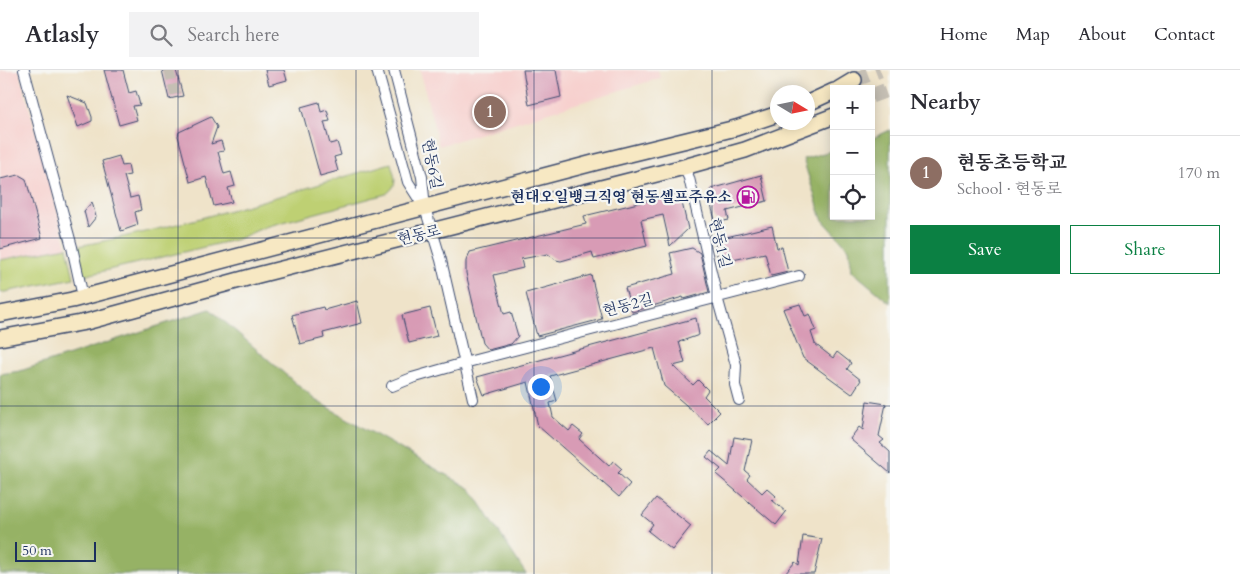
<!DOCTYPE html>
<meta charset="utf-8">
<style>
body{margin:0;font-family:Cardo,"Noto Serif KR",serif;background:#f2f2f3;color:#2b2b33}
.controls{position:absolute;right:15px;top:15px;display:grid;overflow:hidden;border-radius:0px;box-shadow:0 2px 12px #0003}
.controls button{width:45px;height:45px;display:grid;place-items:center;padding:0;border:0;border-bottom:1px solid #e1e1e2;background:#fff;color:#2b2b33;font:25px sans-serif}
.compass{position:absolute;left:770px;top:15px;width:45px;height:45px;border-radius:50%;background:#fff;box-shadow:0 2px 12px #0003;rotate:100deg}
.scale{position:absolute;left:15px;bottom:12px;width:81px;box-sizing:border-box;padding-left:5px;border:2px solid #1b2f5e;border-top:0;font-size:14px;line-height:18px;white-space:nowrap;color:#1b2f5e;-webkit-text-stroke:4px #f6f6f2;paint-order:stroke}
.you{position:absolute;left:540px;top:316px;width:18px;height:18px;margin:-12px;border:4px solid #fff;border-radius:50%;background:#1a73e8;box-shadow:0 0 0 8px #1a73e833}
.badge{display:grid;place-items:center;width:32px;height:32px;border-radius:50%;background:#0b8043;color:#fff;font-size:16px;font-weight:700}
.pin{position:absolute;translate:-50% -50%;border:2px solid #fff;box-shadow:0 1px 5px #0006}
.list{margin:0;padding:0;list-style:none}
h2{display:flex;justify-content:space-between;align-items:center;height:65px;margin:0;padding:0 20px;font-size:21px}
h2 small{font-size:16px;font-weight:400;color:#7c7c81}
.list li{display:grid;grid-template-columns:32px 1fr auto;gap:15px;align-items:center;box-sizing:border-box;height:75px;padding:0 20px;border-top:1px solid #e1e1e2}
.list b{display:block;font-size:19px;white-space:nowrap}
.list p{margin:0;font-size:16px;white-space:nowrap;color:#7c7c81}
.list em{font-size:16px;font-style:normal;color:#7c7c81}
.actions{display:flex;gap:10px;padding:15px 20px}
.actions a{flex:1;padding:11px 0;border:1px solid #0b8043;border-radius:0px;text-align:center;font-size:18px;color:#0b8043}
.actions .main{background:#0b8043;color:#fff}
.icon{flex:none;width:28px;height:28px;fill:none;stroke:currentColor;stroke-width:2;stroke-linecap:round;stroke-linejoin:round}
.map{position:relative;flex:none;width:890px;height:504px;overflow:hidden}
header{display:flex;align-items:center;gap:30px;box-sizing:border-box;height:70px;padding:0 25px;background:#fff;border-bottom:1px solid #e1e1e2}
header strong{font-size:24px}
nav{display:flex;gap:28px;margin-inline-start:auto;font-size:18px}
.search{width:350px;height:45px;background:#f2f2f3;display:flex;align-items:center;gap:12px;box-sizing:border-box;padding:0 18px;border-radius:0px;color:#7c7c81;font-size:19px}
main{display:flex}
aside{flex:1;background:#fff}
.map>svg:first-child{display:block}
.built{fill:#f7d0ce}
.green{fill:#bed073;stroke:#6c8068}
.forest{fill:#96b265;stroke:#587062}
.building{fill:#d89bb5}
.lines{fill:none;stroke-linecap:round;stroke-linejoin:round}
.street-tunnel{stroke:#c5bfb4;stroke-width:10;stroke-dasharray:10 5;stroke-linecap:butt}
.secondary-tunnel{stroke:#c5bfb4;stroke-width:15;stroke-dasharray:15 8;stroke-linecap:butt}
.street-casing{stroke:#3b4a6e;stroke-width:12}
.secondary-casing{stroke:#3b4a6e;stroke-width:18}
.street{stroke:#fff;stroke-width:10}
.secondary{stroke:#f7e8c3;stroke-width:15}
.grid{fill:none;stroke:#1b2f5e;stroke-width:1;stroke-opacity:0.55}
.labels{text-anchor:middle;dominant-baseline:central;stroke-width:4.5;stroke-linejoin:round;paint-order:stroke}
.street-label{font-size:15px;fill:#1b2f5e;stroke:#f6f6f2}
.poi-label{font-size:15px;font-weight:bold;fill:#1b2f5e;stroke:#f6f6f2;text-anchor:end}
</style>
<header>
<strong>Atlasly</strong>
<div class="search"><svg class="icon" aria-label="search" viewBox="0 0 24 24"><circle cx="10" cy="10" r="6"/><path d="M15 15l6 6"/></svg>Search here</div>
<nav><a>Home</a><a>Map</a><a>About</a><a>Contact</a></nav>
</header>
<main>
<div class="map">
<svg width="890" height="504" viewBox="0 0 890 504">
<rect width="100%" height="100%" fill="#f6f6f2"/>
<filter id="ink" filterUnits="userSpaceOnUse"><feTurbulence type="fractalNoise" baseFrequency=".02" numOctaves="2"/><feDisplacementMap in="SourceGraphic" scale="10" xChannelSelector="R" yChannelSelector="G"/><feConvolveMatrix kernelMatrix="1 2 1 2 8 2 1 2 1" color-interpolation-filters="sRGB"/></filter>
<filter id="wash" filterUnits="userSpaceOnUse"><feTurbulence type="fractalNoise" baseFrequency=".0096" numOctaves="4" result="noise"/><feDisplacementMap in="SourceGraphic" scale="20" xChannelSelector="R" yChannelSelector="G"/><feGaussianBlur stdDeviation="1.12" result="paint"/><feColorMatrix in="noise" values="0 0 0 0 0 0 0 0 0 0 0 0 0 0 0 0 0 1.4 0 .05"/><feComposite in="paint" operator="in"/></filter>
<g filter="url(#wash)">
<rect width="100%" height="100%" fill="#efe3c9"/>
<!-- built -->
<path class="built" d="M0,0H19L67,177L0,190Z
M420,0H658L660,8L439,76Z"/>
<!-- green -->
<path class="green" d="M391,93C394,107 400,114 386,124L265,157L238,169L83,206L78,176C182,157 289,123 391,93Z
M67,177L74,208L0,223V190Z"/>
<!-- forest -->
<path class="forest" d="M890,60V233L852,201L849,179L822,149L803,89L834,80V146H871V69Z
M210,239L315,330L471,419L526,504H0V304L20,301Z"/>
<g id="blocks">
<!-- building -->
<path class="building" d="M104,0H123L129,23L136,21L140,35L133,36L137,50L119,55Z
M162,0H176L183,26L169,29Z
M265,0H284L287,10L269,15Z
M523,0H556L561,27L529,35Z
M67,25L87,33L92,47V51L78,57Z
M319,32L321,42L327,40L330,51L324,52L330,74L337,72L341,85L334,87L338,101L320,106L301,37Z
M211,47L217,57L211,74L221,71L224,81L218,82L224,104L231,102L235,116L228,118L232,132L214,136L206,107L190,112L178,66L179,62Z
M119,86L122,96L128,95L130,105L124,106L130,128L138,126L141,140L135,142L138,155L121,161L102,91Z
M19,105L26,109L42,168L0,179V109Z
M761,105L767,131L727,141L729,150L719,152L715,150L708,124L711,119Z
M676,124L681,128L688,159L670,176L663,145L641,150L647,176L594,189L592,182L561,191L556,190L548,184L521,189L523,198L494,205L504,244L511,242L518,266L511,274L488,280L482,273L466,203V191L470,182L586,154L584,146Z
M92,132L96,147L88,157L84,141Z
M772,156L777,178L782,177L788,202L771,206L765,183L719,193L715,176L718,169Z
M692,178L700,183L709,222L684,229L683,227L632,242L625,218L675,204L670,183Z
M591,205L602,249L537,266L526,223Z
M357,231L362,253L323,263L324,268L300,274L292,245L323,237L324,240Z
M800,234L805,246L810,244L816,260L811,262L815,274L833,288L837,282L851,293L847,299L861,310L852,324L803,288L783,239Z
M430,238L437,266L409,273L402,245Z
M696,248L699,265L679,272L685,293L673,296L693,315L698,310L708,320L704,326L720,342L708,354L664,316L654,278L550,306L557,331L550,333L553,347L569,361L573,356L583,364L579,369L609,396L613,391L622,399L618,403L630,414L619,427L538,356L528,312L484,325L477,307Z
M867,331L886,334L879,366L884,370L880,373L890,382V403L850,369L859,357L863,360Z
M734,367L752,370L745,401L750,405L747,409L762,423L767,418L776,426L772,430L786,442L776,455L716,404L721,399L706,387L711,381L729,396Z
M656,428L691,456L672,480L648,461L653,454L642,445Z
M803,466L822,469L814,504H785L795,492L799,495Z"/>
</g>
</g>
<g filter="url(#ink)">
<use href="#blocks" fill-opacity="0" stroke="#3b4a6e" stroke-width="1"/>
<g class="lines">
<!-- street-tunnel -->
<path class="street-tunnel" d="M169,0L176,27"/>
<!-- secondary-tunnel -->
<path class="secondary-tunnel" d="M854,10L880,0
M871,26L890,19"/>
<!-- street casing -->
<g class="street-casing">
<path id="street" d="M24,0L72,177L83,227
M377,0L408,112L424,137
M394,0L422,107L425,138L441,190L473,329
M684,97L689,108L717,227L736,295L735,315L739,330
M392,316L412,308L464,293L799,206"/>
</g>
<!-- secondary casing -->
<g class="secondary-casing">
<path id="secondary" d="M839,19L854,10
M808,33L834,21
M0,244L72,230L597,92L736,58L778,44
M0,268L86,252L258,205L684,97L745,80L834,46"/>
</g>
<!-- street -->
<use href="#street" class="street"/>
<!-- secondary -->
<use href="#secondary" class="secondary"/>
</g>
</g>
<!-- grid -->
<path class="grid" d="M178,0V504M356,0V504M534,0V504M712,0V504M0,168H890M0,336H890"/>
<!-- icons -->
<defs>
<g id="fuel-ring" transform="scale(1.125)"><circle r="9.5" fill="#f6f6f2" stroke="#b5179e" stroke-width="1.5"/><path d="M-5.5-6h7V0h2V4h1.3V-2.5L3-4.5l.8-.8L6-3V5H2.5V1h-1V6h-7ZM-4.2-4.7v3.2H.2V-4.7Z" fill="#b5179e"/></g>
</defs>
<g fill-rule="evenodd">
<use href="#fuel-ring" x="748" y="127"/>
</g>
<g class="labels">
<!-- street labels -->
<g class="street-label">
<text transform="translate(432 94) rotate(79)">현동6길</text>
<text transform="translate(419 165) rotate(-14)">현동로</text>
<text transform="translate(720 173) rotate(76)">현동1길</text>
<text transform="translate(628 235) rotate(-15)">현동2길</text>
</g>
<!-- poi labels -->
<g class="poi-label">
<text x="732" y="127">현대오일뱅크직영 현동셀프주유소</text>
</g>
</g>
</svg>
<div class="controls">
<button>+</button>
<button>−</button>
<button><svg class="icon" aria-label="locate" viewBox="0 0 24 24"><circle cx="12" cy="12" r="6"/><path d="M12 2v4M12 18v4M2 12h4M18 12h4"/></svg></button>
</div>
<svg class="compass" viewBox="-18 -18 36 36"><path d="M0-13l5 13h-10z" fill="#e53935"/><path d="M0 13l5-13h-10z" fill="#7c7c81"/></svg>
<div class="scale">50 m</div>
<div class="you"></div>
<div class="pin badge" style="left:490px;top:42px;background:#8d6e63">1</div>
</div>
<aside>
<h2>Nearby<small></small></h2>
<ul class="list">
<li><span class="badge" style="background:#8d6e63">1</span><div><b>현동초등학교</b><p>School · 현동로</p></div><em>170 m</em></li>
</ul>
<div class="actions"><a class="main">Save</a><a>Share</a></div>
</aside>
</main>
